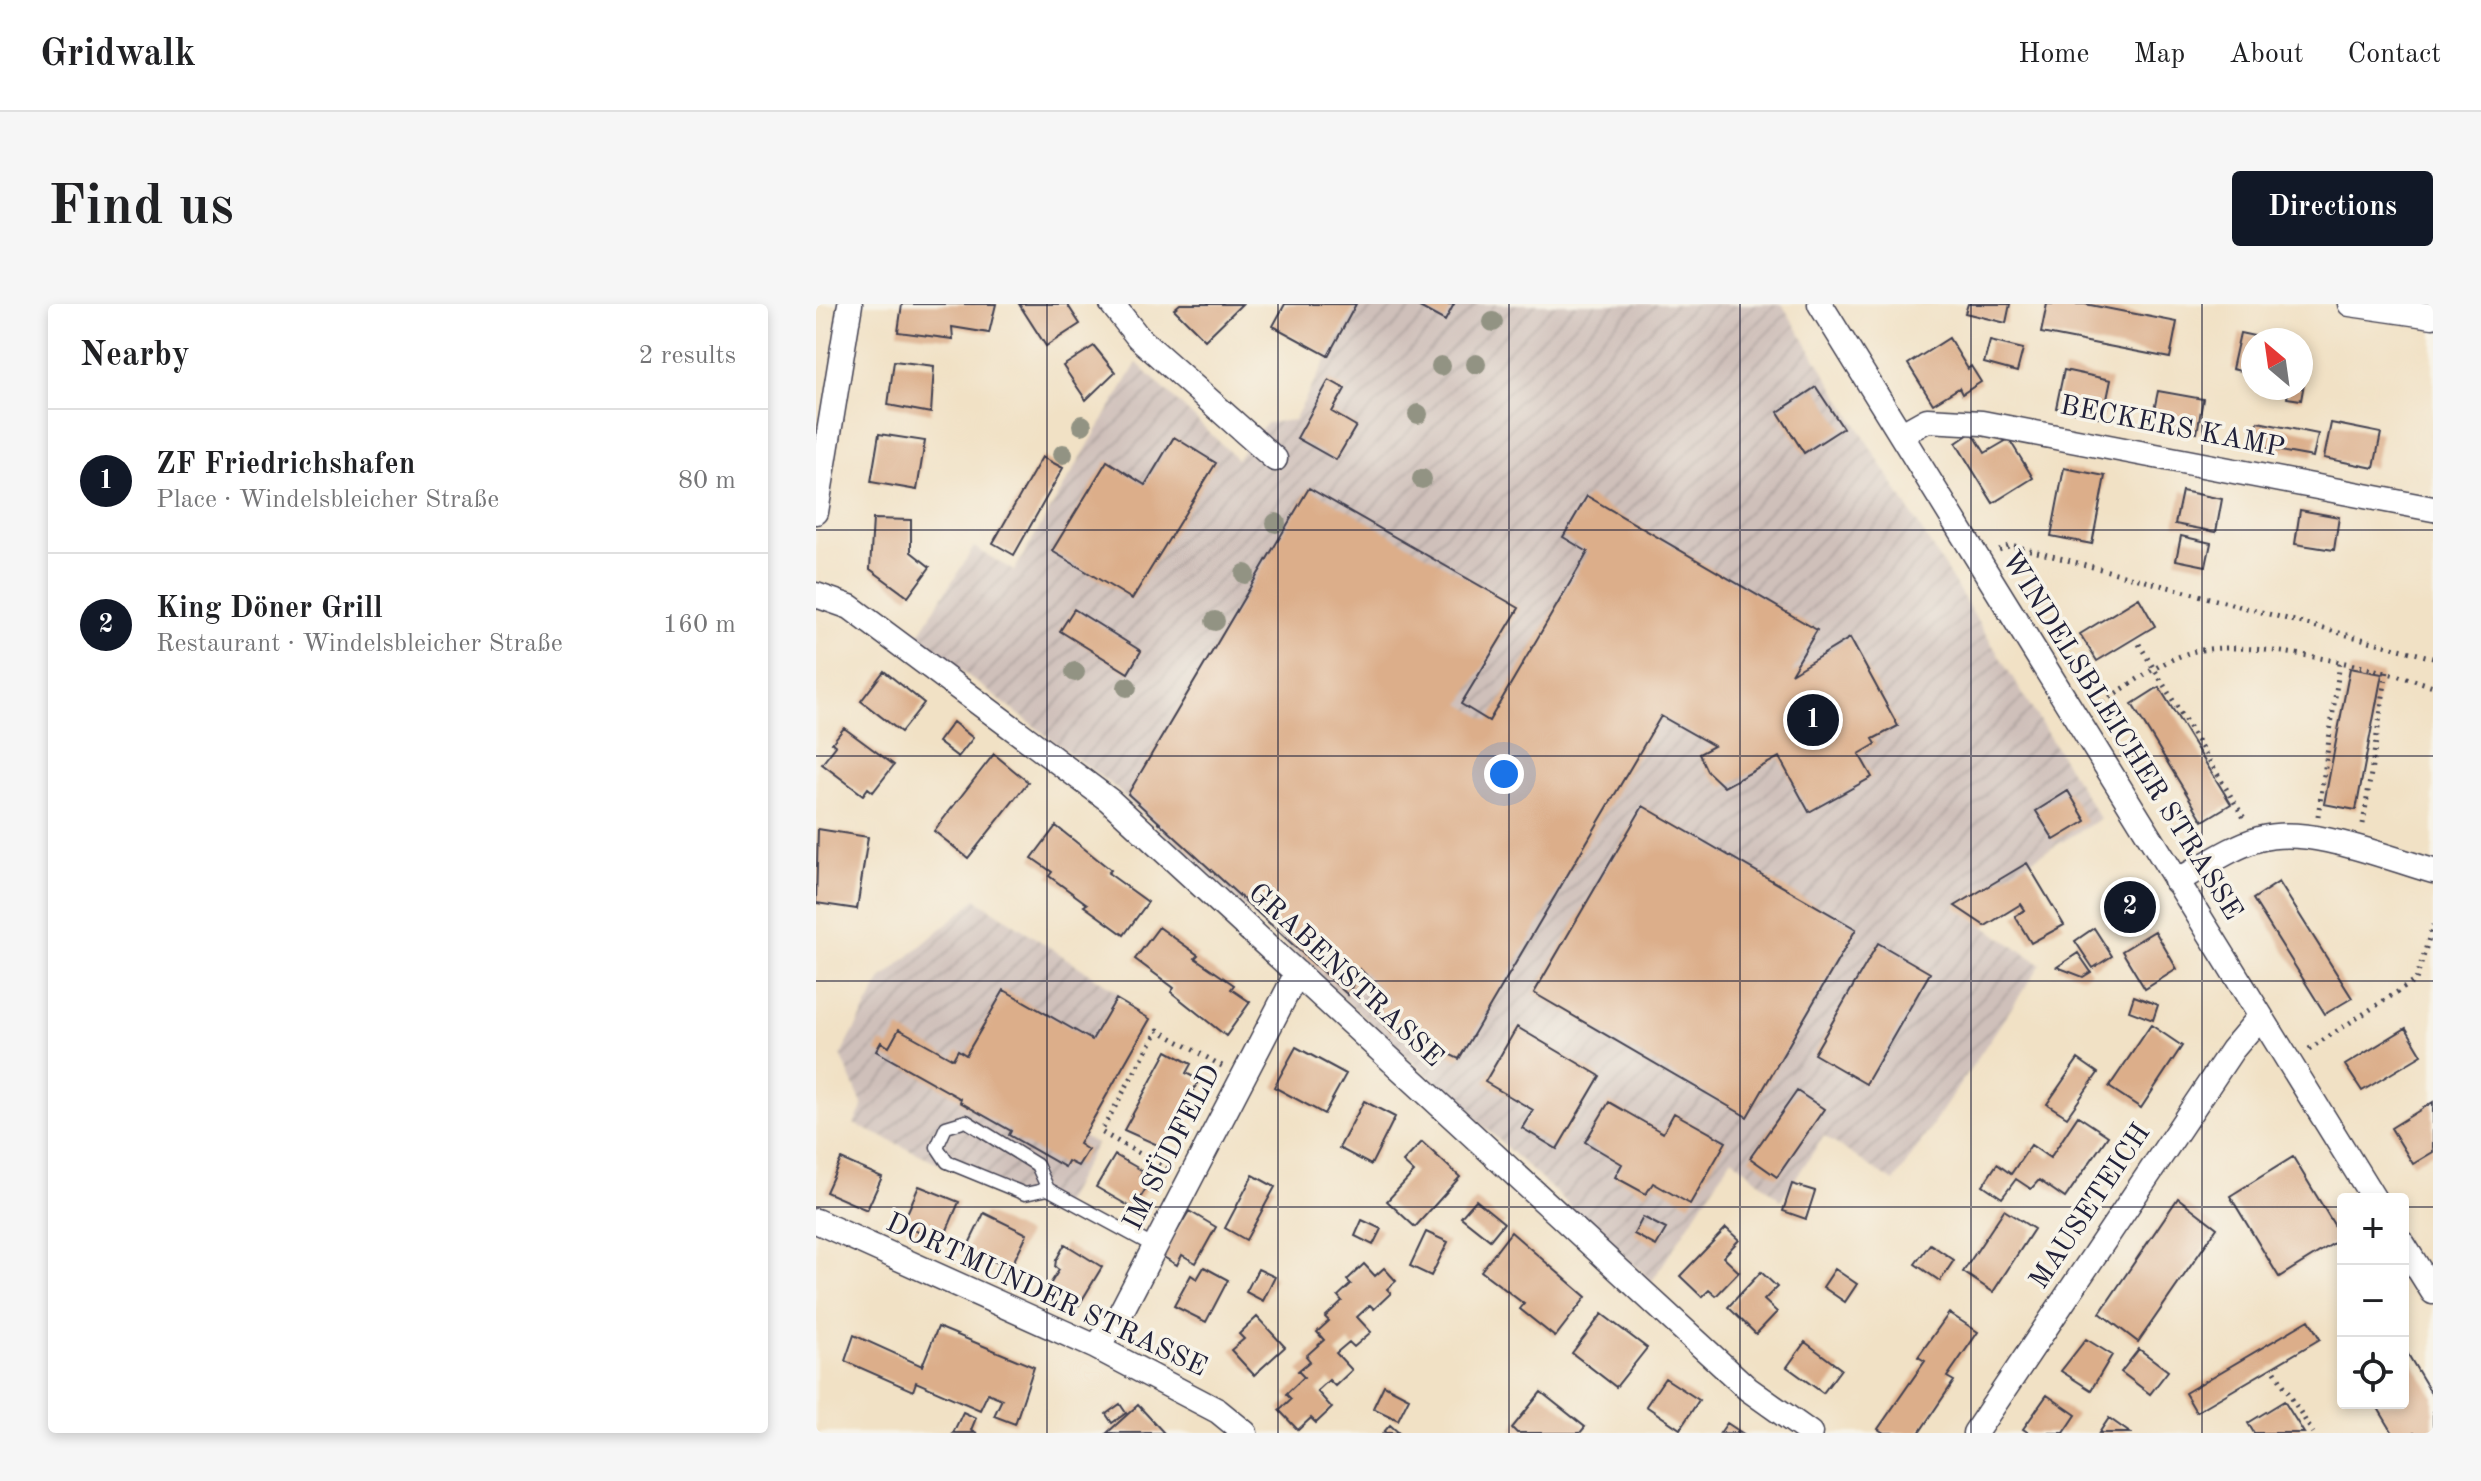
<!DOCTYPE html>
<meta charset="utf-8">
<style>
body{margin:0;font-family:"Old Standard TT",serif;background:#f6f6f6;color:#202124}
.controls{position:absolute;right:24px;bottom:24px;display:grid;overflow:hidden;border-radius:8px;box-shadow:0 4px 12px #0003}
.controls button{width:72px;height:72px;display:grid;place-items:center;padding:0;border:0;border-bottom:2px solid #e0e0e0;background:#fff;color:#202124;font:40px sans-serif}
.compass{position:absolute;left:1425px;top:24px;width:72px;height:72px;border-radius:50%;background:#fff;box-shadow:0 4px 12px #0003;rotate:331deg}
.you{position:absolute;left:688px;top:470px;width:28px;height:28px;margin:-20px;border:6px solid #fff;border-radius:50%;background:#1a73e8;box-shadow:0 0 0 12px #1a73e833}
.badge{display:grid;place-items:center;width:52px;height:52px;border-radius:50%;background:#111827;color:#fff;font-size:26px;font-weight:700}
.pin{position:absolute;translate:-50% -50%;border:4px solid #fff;box-shadow:0 2px 8px #0006}
.list{margin:0;padding:0;list-style:none}
h2{display:flex;justify-content:space-between;align-items:center;height:104px;margin:0;padding:0 32px;font-size:34px}
h2 small{font-size:26px;font-weight:400;color:#757577}
.list li{display:grid;grid-template-columns:52px 1fr auto;gap:24px;align-items:center;box-sizing:border-box;height:144px;padding:0 32px;border-top:2px solid #e0e0e0}
.list b{display:block;font-size:30px;white-space:nowrap}
.list p{margin:0;font-size:26px;white-space:nowrap;color:#757577}
.list em{font-size:26px;font-style:normal;color:#757577}
.icon{flex:none;width:44px;height:44px;fill:none;stroke:currentColor;stroke-width:2;stroke-linecap:round;stroke-linejoin:round}
.map{position:relative;flex:none;width:1617px;height:1129px;overflow:hidden;border-radius:8px}
header{display:flex;align-items:center;gap:48px;box-sizing:border-box;height:112px;padding:0 40px;background:#fff;border-bottom:2px solid #e0e0e0}
header strong{font-size:38px}
nav{display:flex;gap:44px;margin-inline-start:auto;font-size:28px}
.intro{display:flex;align-items:center;justify-content:space-between;box-sizing:border-box;height:192px;padding:0 48px}
h1{margin:0;font-size:56px}
.button{padding:20px 36px;border-radius:8px;background:#111827;color:#fff;font-size:28px;font-weight:700}
main{display:flex;gap:48px;padding:0 48px}
aside{flex:1;background:#fff;border-radius:8px;box-shadow:0 4px 12px #0003}
.map>svg:first-child{display:block}
.industrial{fill:url(#industrial-furrows)}
.building{fill:#dcae8a}
.lines{fill:none;stroke-linecap:round;stroke-linejoin:round}
.service-casing{stroke:#413f50;stroke-width:15}
.minor-casing{stroke:#413f50;stroke-width:27}
.path{stroke:#413f50;stroke-width:5;stroke-dasharray:2 6;stroke-linecap:butt}
.service{stroke:#fff;stroke-width:12}
.minor{stroke:#fff;stroke-width:24}
.tree{fill:#929383}
.grid{fill:none;stroke:#22223b;stroke-width:2;stroke-opacity:0.55}
.labels{text-anchor:middle;dominant-baseline:central;stroke-width:7;stroke-linejoin:round;paint-order:stroke}
.street-label{font-size:28px;fill:#22223b;stroke:#f7f3e8}
</style>
<header>
<strong>Gridwalk</strong>
<nav><a>Home</a><a>Map</a><a>About</a><a>Contact</a></nav>
</header>
<div class="intro"><h1>Find us</h1><a class="button">Directions</a></div>
<main>
<aside>
<h2>Nearby<small>2 results</small></h2>
<ul class="list">
<li><span class="badge">1</span><div><b>ZF Friedrichshafen</b><p>Place · Windelsbleicher Straße</p></div><em>80 m</em></li>
<li><span class="badge">2</span><div><b>King Döner Grill</b><p>Restaurant · Windelsbleicher Straße</p></div><em>160 m</em></li>
</ul>
</aside>
<div class="map">
<svg width="1617" height="1129" viewBox="0 0 1617 1129">
<defs>
<pattern id="industrial-furrows" width="10" height="10" patternUnits="userSpaceOnUse" patternTransform="scale(2)"><rect width="10" height="10" fill="#cfc0ba"/><path d="M-1 1l2-2M0 10L10 0M9 11l2-2" fill="none" stroke="#b1a5a1"/></pattern>
</defs>
<rect width="100%" height="100%" fill="#f7f3e8"/>
<filter id="ink" filterUnits="userSpaceOnUse"><feTurbulence type="fractalNoise" baseFrequency=".0125" numOctaves="2"/><feDisplacementMap in="SourceGraphic" scale="16" xChannelSelector="R" yChannelSelector="G"/><feConvolveMatrix kernelMatrix="1 2 1 2 8 2 1 2 1" color-interpolation-filters="sRGB"/></filter>
<filter id="wash" filterUnits="userSpaceOnUse"><feTurbulence type="fractalNoise" baseFrequency=".006" numOctaves="4" result="noise"/><feDisplacementMap in="SourceGraphic" scale="32" xChannelSelector="R" yChannelSelector="G"/><feGaussianBlur stdDeviation="1.8" result="paint"/><feColorMatrix in="noise" values="0 0 0 0 0 0 0 0 0 0 0 0 0 0 0 0 0 1.4 0 .05"/><feComposite in="paint" operator="in"/></filter>
<g filter="url(#wash)">
<rect width="100%" height="100%" fill="#f1e1c5"/>
<!-- industrial -->
<path class="industrial" d="M541,0H966L1284,515L1138,602L1225,660L1078,878L1008,832L965,896L916,854L836,977L297,482L101,333L158,243L198,267L321,59L421,155L450,119L478,116Z
M160,595L303,689L232,812L280,840L240,913L38,820L47,802L25,751L66,675Z"/>
<g id="blocks">
<!-- building -->
<path class="building" d="M86,0H180L173,29L136,23L137,35L82,28Z
M203,0H251L264,20L230,42Z
M364,0H426L389,36L358,5Z
M469,0H540L512,52L457,22Z
M598,0H638L629,17Z
M1152,0H1194L1190,19L1149,9Z
M1231,0H1269L1361,18L1354,54L1225,29Z
M1424,29L1452,35L1437,36V70L1416,65Z
M1133,34L1152,65L1155,62L1165,78L1146,90L1143,84L1117,100L1092,60Z
M1174,37L1207,45L1201,68L1168,59Z
M278,42L299,68L270,96L247,62Z
M78,57L118,62L115,109L72,101Z
M1248,66L1295,76L1287,114L1240,104Z
M1485,73L1489,74L1485,96L1471,94L1473,84H1485Z
M513,76L529,85L516,108L540,122L520,156L481,134Z
M1000,83L1027,124L988,149L962,108Z
M1342,87L1387,95L1381,129L1335,121Z
M1442,118L1502,130L1497,153L1437,142Z
M1515,119L1565,129L1558,164L1508,154Z
M1156,128L1169,149L1193,135L1217,174L1177,199L1140,139Z
M63,130L109,137L101,186L55,178Z
M358,133L400,159L316,295L236,247L291,157L329,181Z
M226,153L247,164L198,251L177,239Z
M1248,164L1289,172L1276,240L1235,232Z
M493,184L703,304L645,400L673,417L772,248L747,233L771,192L1001,326L975,370L1034,334L1082,422L1057,435L1060,440L1043,450L1056,473L993,508L963,453L908,483L891,467L883,450L898,442L845,412L643,755L624,746L594,715L576,729L559,710L575,696L544,665L532,691L312,490Z
M1366,187L1406,195L1400,228L1359,220Z
M1484,206L1523,213L1518,246L1479,240Z
M57,215L95,216V248L114,263L92,293L54,265Z
M1365,232L1395,239L1390,262L1360,256Z
M1323,294L1339,322L1281,357L1264,330Z
M258,305L325,347L312,369L244,327Z
M1534,364L1566,370L1540,506L1508,500Z
M68,367L108,399L85,428L45,397Z
M1343,383L1415,500L1387,517L1316,400Z
M137,418L157,434L142,453L122,438Z
M28,424L78,461L57,488L52,484L47,491L6,460L20,442L16,439Z
M178,450L212,478L152,554L118,527Z
M1252,487L1270,517L1238,536L1220,507Z
M827,502L1040,625L931,813L718,689Z
M240,522L295,566L292,569L332,598L308,631L268,602L271,600L233,572L236,568L216,554Z
M2,525L52,533L41,605L0,599Z
M1211,559L1248,621L1215,639L1199,612L1209,606L1205,600L1169,622L1139,602Z
M1463,578L1536,694L1509,710L1437,595Z
M1310,582L1330,615L1315,623L1295,591Z
M343,623L382,651L379,654L418,681L415,685L434,698L410,732L355,688L358,684L319,655Z
M1278,624L1296,652L1277,664L1259,637Z
M1339,627L1361,665L1329,685L1306,647Z
M1062,639L1114,669L1050,780L998,750Z
M1262,649L1275,668L1267,673L1241,663Z
M188,686L276,736L300,695L334,715L267,833L263,840L272,846L262,862L252,857L249,863L193,831L195,827L144,798L145,795L60,747L65,738L73,743L83,725L137,755L142,746L150,751Z
M1318,692L1342,701L1337,716L1313,707Z
M1335,721L1366,742L1325,804L1293,783Z
M701,723L784,772L741,845L706,824L717,806L669,778Z
M1590,724L1606,751L1546,787L1529,761Z
M480,743L530,770L508,810L458,783Z
M351,747L375,760L370,769L383,776L346,843L308,826Z
M1262,755L1282,769L1251,813L1231,800Z
M981,787L1008,805L961,873L934,854Z
M548,797L579,813L555,861L523,844Z
M793,798L847,829L858,809L910,838L874,900L837,879L830,890L799,873L806,860L769,838Z
M1617,798V848L1597,860L1575,824Z
M1262,812L1292,832L1249,894L1223,876L1215,885L1200,875L1186,894L1167,881L1181,860L1195,870L1215,841L1234,854Z
M606,838L644,873L599,923L571,897L598,868L587,858Z
M299,851L327,867L324,872L334,877L318,905L280,883Z
M1477,853L1526,934L1463,973L1414,892Z
M25,855L66,873L51,906L10,888Z
M437,871L459,883L430,936L409,924Z
M976,880L999,887L990,915L967,907Z
M103,882L143,898L126,938L86,921Z
M1362,894L1401,924L1322,1038L1284,1009Z
M660,896L688,919L674,936L645,913Z
M1188,906L1218,925L1177,988L1147,968Z
M373,907L400,923L380,959L366,951L361,961L346,952Z
M168,909L211,930L194,965L151,944Z
M827,913L850,925L840,942L818,930Z
M546,916L565,925L557,941L539,932Z
M910,924L923,936L907,953L923,968L900,992L893,986L886,993L864,972Z
M610,928L632,938L615,972L594,962Z
M695,928L770,993L739,1033L704,1005L708,1000L665,967Z
M249,940L286,963L263,1001L233,982L243,966L239,963L240,956Z
M1114,940L1138,956L1124,977L1099,960Z
M548,960L559,972L568,964L580,977L571,985L575,989L558,1005L554,1001L541,1013L555,1028L538,1043L533,1038L520,1049L536,1066L519,1082L513,1076L501,1087L516,1104L500,1119L495,1114L482,1126L463,1106L475,1095L470,1090L488,1073L482,1067L494,1057L490,1052L508,1036L501,1028L513,1017L509,1013L526,997L522,992L535,980L531,976Z
M388,963L412,976L390,1018L358,1002L375,971L381,975Z
M442,965L459,973L447,997L430,988Z
M1019,965L1041,980L1029,998L1007,983Z
M945,968L961,983L948,996L961,1008L940,1030L912,1003Z
M1133,1009L1162,1028L1131,1073L1138,1077L1103,1129H1068L1062,1125L1109,1057L1102,1053Z
M786,1010L831,1044L800,1083L756,1049Z
M441,1013L469,1043L438,1071L415,1046L428,1035L423,1030Z
M1493,1016L1504,1035L1380,1108L1369,1089Z
M122,1023L218,1063L199,1120L178,1112L186,1095L172,1089L164,1106L100,1078L97,1087L29,1057L38,1031L106,1062Z
M1270,1035L1296,1051L1275,1086L1245,1067Z
M989,1038L1025,1065L1007,1089L971,1063Z
M1587,1042L1617,1092V1129H1577L1559,1099H1587Z
M1323,1045L1352,1067L1334,1090L1305,1068Z
M849,1074L883,1096L864,1125L830,1102Z
M568,1081L593,1094L582,1116L557,1104Z
M725,1088L769,1123L764,1129H701L696,1124Z
M1231,1091L1260,1111L1248,1129H1213L1207,1125Z
M1468,1097L1488,1129H1438L1432,1119Z
M304,1100L310,1109L296,1119L290,1110Z
M322,1101L348,1129H291Z
M147,1108L160,1114L155,1126L161,1129H137Z
M1293,1114L1314,1129H1283Z
M911,1119L926,1129H904Z
M574,1121L583,1129H567Z"/>
</g>
</g>
<g filter="url(#ink)">
<use href="#blocks" fill-opacity="0" stroke="#413f50" stroke-width="2"/>
<g class="lines">
<!-- service casing -->
<g class="service-casing">
<path id="service" d="M232,885L221,861L150,817L130,823L121,843L131,858L209,890L232,885L339,943"/>
</g>
<!-- minor casing -->
<g class="minor-casing">
<path id="minor" d="M296,0L322,33L459,155
M1004,0L1558,895
M1534,0L1617,12
M1086,130L1111,116L1166,119L1617,205
M0,208L34,0
M0,291L34,303L293,496L932,1085L994,1129
M1360,577C1386,564 1415,543 1443,535C1493,521 1568,553 1617,567
M0,917L280,1043L402,1107L429,1129
M1587,940L1617,988
M280,1043L303,1012L481,669
M1159,1129L1416,746L1444,713"/>
</g>
<!-- path -->
<path class="path" d="M1183,246L1195,241L1617,354
M1323,340L1428,514
M1280,402C1309,385 1343,357 1376,348C1430,333 1562,364 1617,382
M1502,512L1524,359
M1547,520L1571,367
M1493,745L1600,676L1617,621
M351,865L285,828L342,726L406,762
M1459,1067L1497,1129"/>
<!-- service -->
<use href="#service" class="service"/>
<!-- minor -->
<use href="#minor" class="minor"/>
</g>
<!-- trees -->
<g class="tree">
<circle cx="677" cy="18" r="10"/>
<circle cx="660" cy="60" r="10"/>
<circle cx="625" cy="62" r="10"/>
<circle cx="602" cy="110" r="10"/>
<circle cx="266" cy="121" r="10"/>
<circle cx="247" cy="150" r="10"/>
<circle cx="606" cy="175" r="10"/>
<circle cx="460" cy="219" r="10"/>
<circle cx="429" cy="270" r="10"/>
<circle cx="399" cy="317" r="10"/>
<circle cx="259" cy="368" r="10"/>
<circle cx="311" cy="383" r="10"/>
</g>
</g>
<!-- grid -->
<path class="grid" d="M231,0V1129M462,0V1129M693,0V1129M924,0V1129M1155,0V1129M1386,0V1129M0,226H1617M0,452H1617M0,677H1617M0,903H1527M1587,903H1617"/>
<g class="labels">
<!-- street labels -->
<g class="street-label">
<text transform="translate(1356 124) rotate(11)">BECKERS KAMP</text>
<text transform="translate(1305 432) rotate(58)">WINDELSBLEICHER STRASSE</text>
<text transform="translate(529 672) rotate(43)">GRABENSTRASSE</text>
<text transform="translate(357 844) rotate(-63)">IM SÜDFELD</text>
<text transform="translate(1275 903) rotate(-56)">MAUSETEICH</text>
<text transform="translate(230 992) rotate(25)">DORTMUNDER STRASSE</text>
</g>
</g>
</svg>
<div class="controls">
<button>+</button>
<button>−</button>
<button><svg class="icon" aria-label="locate" viewBox="0 0 24 24"><circle cx="12" cy="12" r="6"/><path d="M12 2v4M12 18v4M2 12h4M18 12h4"/></svg></button>
</div>
<svg class="compass" viewBox="-18 -18 36 36"><path d="M0-13l5 13h-10z" fill="#e53935"/><path d="M0 13l5-13h-10z" fill="#757577"/></svg>
<div class="you"></div>
<div class="pin badge" style="left:997px;top:416px">1</div>
<div class="pin badge" style="left:1314px;top:603px">2</div>
</div>
</main>
